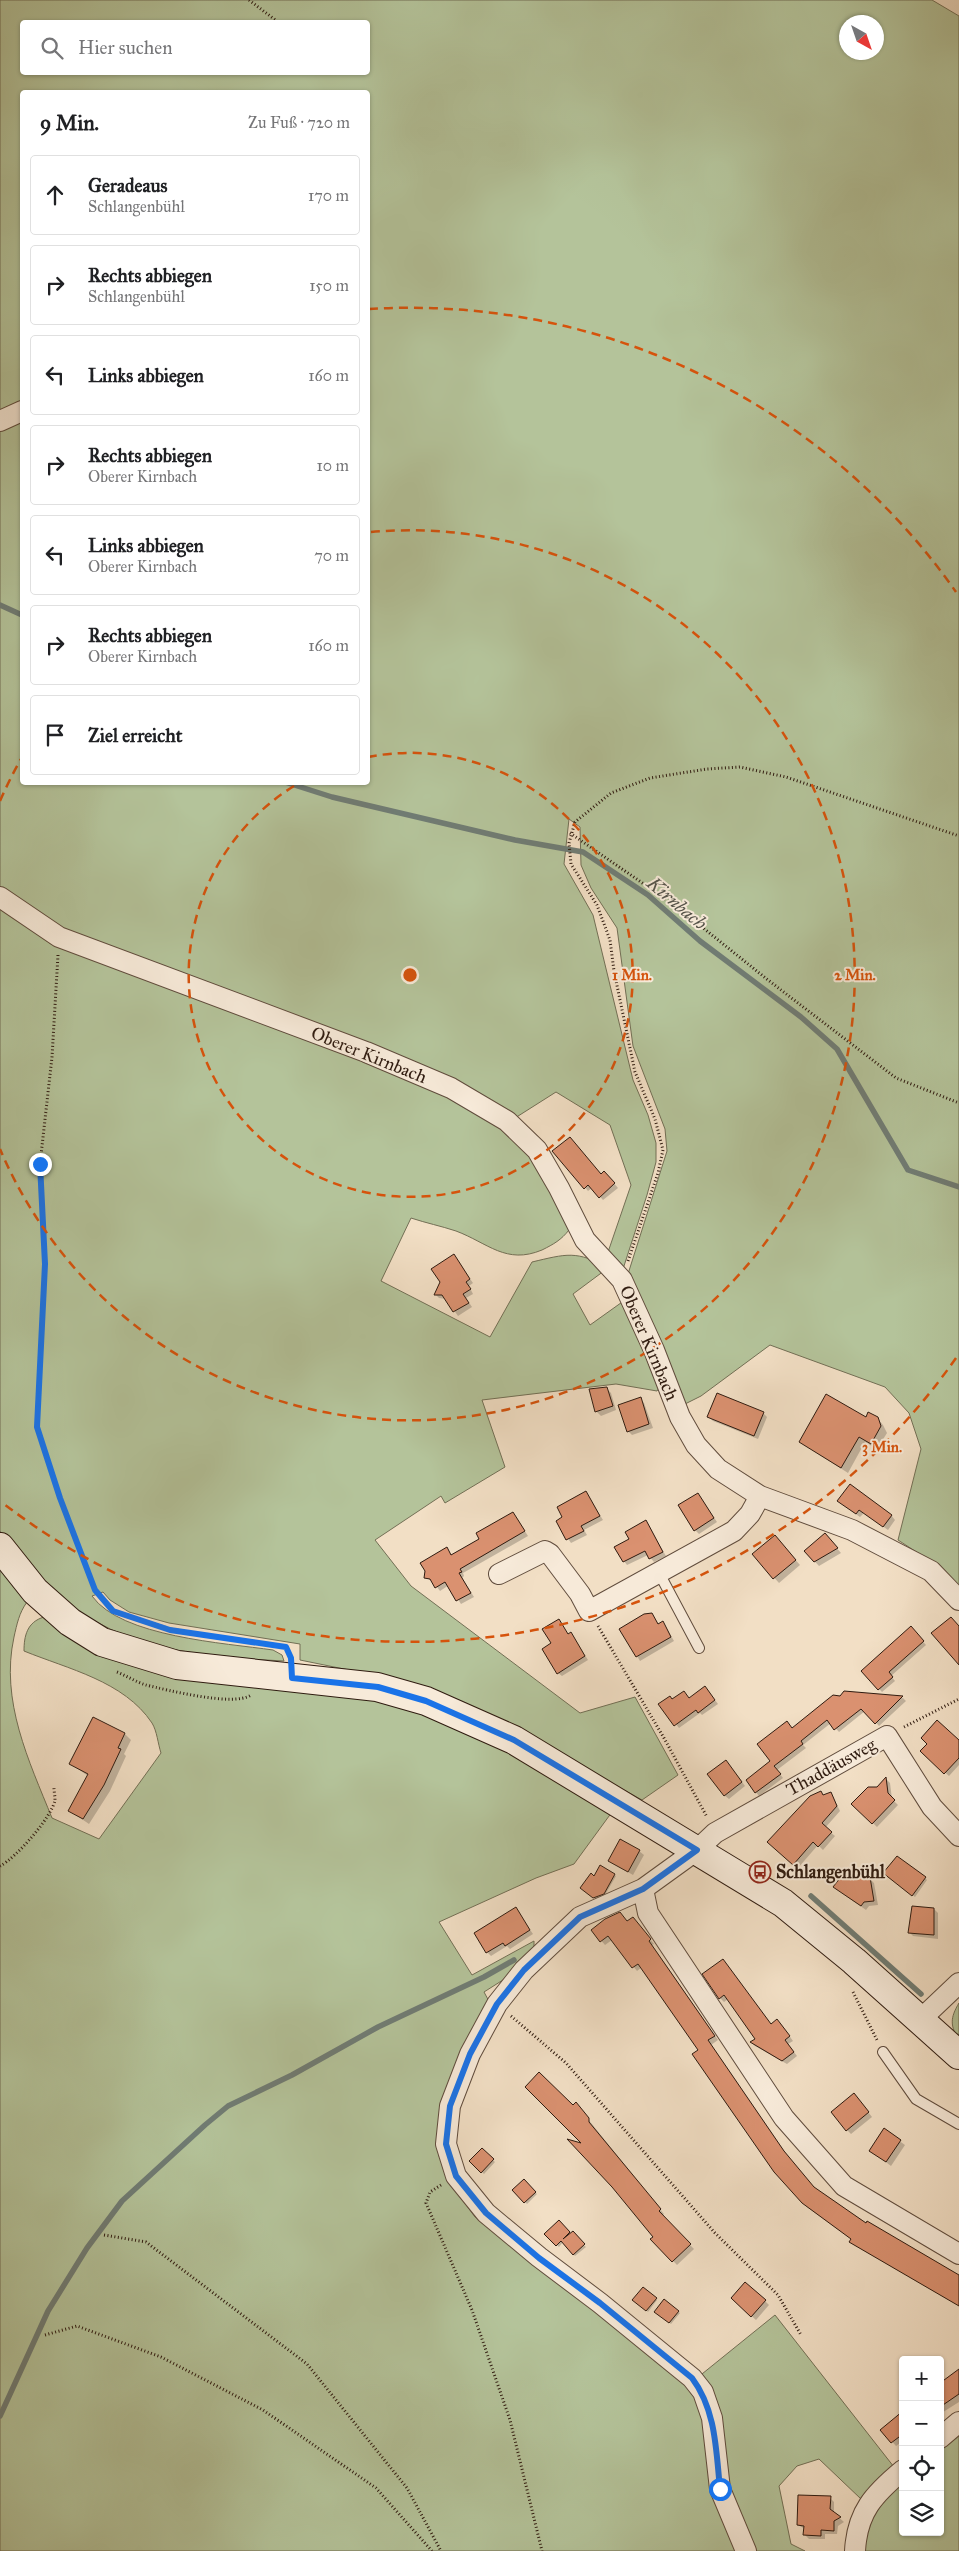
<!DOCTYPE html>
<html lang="de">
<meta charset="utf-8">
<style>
body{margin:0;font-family:"IM FELL Great Primer",serif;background:#f6f6f6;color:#202124}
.controls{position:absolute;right:15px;bottom:15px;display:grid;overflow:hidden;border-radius:5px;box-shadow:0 1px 4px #0004}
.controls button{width:45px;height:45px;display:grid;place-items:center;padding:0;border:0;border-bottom:1px solid #e0e0e0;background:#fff;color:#202124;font:25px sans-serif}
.compass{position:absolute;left:839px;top:15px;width:45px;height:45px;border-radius:50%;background:#fff;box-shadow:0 1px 4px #0004;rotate:140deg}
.stop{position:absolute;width:15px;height:15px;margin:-11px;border:4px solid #1a73e8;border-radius:50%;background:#fff}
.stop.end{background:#1a73e8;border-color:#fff;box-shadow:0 1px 5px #0008}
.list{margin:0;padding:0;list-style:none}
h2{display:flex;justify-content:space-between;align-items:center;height:65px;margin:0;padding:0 20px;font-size:21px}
h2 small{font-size:16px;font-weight:400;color:#757577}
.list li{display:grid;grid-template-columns:32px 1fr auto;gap:15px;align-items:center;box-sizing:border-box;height:80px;margin:0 10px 10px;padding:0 10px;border:1px solid #e0e0e0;border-radius:5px}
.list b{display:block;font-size:19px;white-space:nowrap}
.list p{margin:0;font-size:16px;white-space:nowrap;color:#757577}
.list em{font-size:16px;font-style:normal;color:#757577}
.icon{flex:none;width:28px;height:28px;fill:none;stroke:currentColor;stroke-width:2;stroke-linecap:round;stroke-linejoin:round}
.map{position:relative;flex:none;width:959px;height:2551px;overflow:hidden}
.search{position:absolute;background:#fff;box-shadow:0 1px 4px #0004;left:20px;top:20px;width:350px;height:55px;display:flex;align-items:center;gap:12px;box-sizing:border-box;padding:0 18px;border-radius:5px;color:#757577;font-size:19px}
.panel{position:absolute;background:#fff;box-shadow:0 1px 4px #0004;left:20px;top:90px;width:350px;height:695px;border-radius:5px}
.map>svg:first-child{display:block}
.green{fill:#b4c39a;stroke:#726f55;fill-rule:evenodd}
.shadow{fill:#0003}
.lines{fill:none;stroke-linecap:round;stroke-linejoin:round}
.stream{stroke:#707c74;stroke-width:5.5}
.building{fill:#da9170;stroke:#2f1b10}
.service-casing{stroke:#604c3d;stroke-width:12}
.minor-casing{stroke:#604c3d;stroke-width:22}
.secondary-casing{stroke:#2f1b10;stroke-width:30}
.path{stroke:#2f1b10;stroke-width:3;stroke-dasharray:1 2.5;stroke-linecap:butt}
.service{stroke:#f7ead9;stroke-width:10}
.minor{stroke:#f7ead9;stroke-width:20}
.secondary{stroke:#f7ead9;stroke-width:28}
.route{stroke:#1a73e8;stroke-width:6}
.ring{fill:none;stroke:#d6530c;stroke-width:2.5;stroke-dasharray:9 6}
.labels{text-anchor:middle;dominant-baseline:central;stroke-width:4;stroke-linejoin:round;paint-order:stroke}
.street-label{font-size:18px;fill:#2f1b10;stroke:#f7ead9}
.poi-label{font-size:18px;font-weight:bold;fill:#2f1b10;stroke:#f7ead9;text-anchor:start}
.water-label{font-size:19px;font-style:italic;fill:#55534a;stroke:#f7ead9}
.centre{fill:#d6530c;stroke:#f7ead9;stroke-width:2.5}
.ring-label{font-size:15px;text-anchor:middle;font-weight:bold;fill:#d6530c;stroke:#f7ead9;stroke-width:4;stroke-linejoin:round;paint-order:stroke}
</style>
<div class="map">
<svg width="959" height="2551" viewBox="0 0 959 2551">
<rect width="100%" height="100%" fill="#f2dfc5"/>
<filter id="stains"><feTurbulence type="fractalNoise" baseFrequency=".004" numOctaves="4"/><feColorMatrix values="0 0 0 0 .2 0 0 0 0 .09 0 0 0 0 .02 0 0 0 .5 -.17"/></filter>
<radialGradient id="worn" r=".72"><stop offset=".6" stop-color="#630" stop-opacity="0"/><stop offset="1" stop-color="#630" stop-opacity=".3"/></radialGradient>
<!-- green -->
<path class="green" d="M0,0H932L959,16V1587L941,1568L898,1540L921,1449L909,1413L885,1387L770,1345L701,1396L681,1406L628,1274L667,1151L665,1129L633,1046L617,928L591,888L581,865L580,827L569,819L564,864L593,915L633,1080L648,1115L656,1143V1162L647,1195L623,1269L607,1255L631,1185L610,1125L556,1092L515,1118L72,937L0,887ZM22,22H368V72H22ZM846,22H876V52H846ZM22,92H368V782H22Z
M0,905L9,914L51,944L86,952L444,1089L504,1126L535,1159L569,1230C561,1240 554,1244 542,1250C506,1265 488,1243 456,1231C441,1226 426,1223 411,1218L381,1281L490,1337L532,1262C566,1254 577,1250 608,1268L573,1294L590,1325L625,1300L661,1385L657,1391L616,1384L482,1400L505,1467L445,1503L441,1496L375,1540L411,1586L580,1713L635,1697L678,1775L642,1800L521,1732L446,1695L388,1678L300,1660V1644L169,1623L129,1612L110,1600L103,1592L92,1596C121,1637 225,1643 273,1650L282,1655L284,1661C210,1657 136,1652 74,1608C45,1588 22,1558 0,1531Z
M0,1569L27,1602C19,1613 17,1624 14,1637C0,1701 29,1761 52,1818L99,1839L161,1753C158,1744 157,1731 152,1723C124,1681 68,1669 24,1651C24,1636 27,1622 44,1617L83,1644L332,1688L419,1711L503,1750L612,1812L574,1864L536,1878L439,1922L472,1975L534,1941V1952L514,1973L484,1992L491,2005L444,2106L439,2156L456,2191L475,2217L691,2383L700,2403L741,2551H0Z
M959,2003V2040C950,2026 950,2018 959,2003Z
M775,2315L894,2467L861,2499L819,2459L797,2466L779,2486L791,2544L805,2551H752L741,2531L697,2378Z
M959,2429V2551H860L864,2523L903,2477V2532H940V2443Z"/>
<!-- shadow -->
<path class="shadow" d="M554,1151L601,1175L608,1176L618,1188L603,1200L592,1188L588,1191Z
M454,1256L473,1283L469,1286L473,1294L466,1298L472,1307L458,1316L446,1299L439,1298L435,1294Z
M607,1389L611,1393L616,1410L601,1416L597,1412L590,1390Z
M640,1399L644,1403L653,1428L632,1435L628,1431Z
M763,1413L767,1417L758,1439L713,1421L708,1416Z
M866,1418H877L883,1425L887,1433L877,1449L865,1442L848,1473L800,1442Z
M586,1493L603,1520L584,1530L587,1535L571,1543L557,1522L564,1518Z
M698,1494L717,1522L699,1534L695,1530Z
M843,1505L891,1515L895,1520L888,1530L864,1513L860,1517Z
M513,1513L528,1536L463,1573L464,1576L462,1578L474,1597L461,1604L449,1585L440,1591L433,1582L425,1577L447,1549L452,1555L480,1539Z
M646,1522L666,1556L654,1562L648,1555L627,1565L624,1561L631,1540Z
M829,1539L841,1553L819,1566L805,1551Z
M779,1541L800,1565L779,1583L753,1554Z
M652,1614L659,1625L662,1623L666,1627L674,1641L640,1661L621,1629Z
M911,1628L926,1645L891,1676L895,1681L882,1692L863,1671Z
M569,1635L574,1638L588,1660L562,1676L558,1673Z
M708,1691L718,1704L702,1715L700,1713L679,1728L660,1704L689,1699Z
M845,1693L903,1698L906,1701L879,1726L865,1711L839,1732L831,1723L803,1745L806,1748L777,1770L783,1778L759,1796L747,1781L772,1762L793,1730Z
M94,1719L125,1734L131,1740L124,1754L126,1756L110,1791L89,1824L70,1811L88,1776L71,1764Z
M959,1742V1765L949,1776L922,1751Z
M730,1766L745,1786L729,1799L724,1795Z
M886,1779L890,1783L892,1799L898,1805L877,1827L853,1804L878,1788Z
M821,1792L824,1796L831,1793L840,1811L825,1828L835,1836L823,1850L818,1845L798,1868L772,1846Z
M639,1851L644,1855L633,1875L609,1861Z
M614,1875L616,1876L605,1895L596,1899L583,1890L595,1878Z
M887,1875L925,1878L927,1880L915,1897Z
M850,1878H869L874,1883L878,1905L869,1906L866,1910L839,1891Z
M516,1909L533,1934L510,1949L507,1946L491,1956L487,1952Z
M934,1909L938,1913V1939L913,1936L909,1932L910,1918Z
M628,1922H637L654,1944L652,1945L718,2040L711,2045L788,2157L815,2189L866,2225L959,2276V2306L855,2245L851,2242L852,2239L807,2207L775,2171L720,2094L700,2050L642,1967L637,1971L612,1940L605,1945L592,1930Z
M704,1974L771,2025L781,2024L793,2041L788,2044L797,2056L787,2064L755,2046L752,2043L757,2039L728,1999L724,2002L720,1998Z
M858,2099L872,2117L851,2134L847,2130Z
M576,2104L664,2214L662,2216L694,2249L677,2265L652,2239L654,2237L586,2146L573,2107Z
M884,2130L905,2145L891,2166L870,2150Z
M482,2150L495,2162L484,2174L471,2161Z
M524,2181L537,2194L527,2204L514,2190Z
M559,2222L586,2247L575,2256L563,2242L559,2247L546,2234Z
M643,2288L657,2300L648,2312L634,2299Z
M765,2301L769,2305L756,2320L736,2302Z
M655,2311L678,2312L680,2313L671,2324Z
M959,2371V2402L940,2414V2384Z
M903,2412V2441L896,2446L882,2430Z
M830,2498L834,2502V2513L844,2522L838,2526L837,2534H825V2539H809L805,2535V2529L798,2525Z"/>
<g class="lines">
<!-- stream -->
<path class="stream" d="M0,605L22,615
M285,782L332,797L515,840L583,852L648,895L700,941L801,1017L837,1049L908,1170L959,1187
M811,1896L921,1994
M0,2416L48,2311L87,2248L122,2201L205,2125L228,2106L292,2075L378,2027L484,1977L514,1960"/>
</g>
<!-- building -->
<path class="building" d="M570,1137L601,1174L604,1171L615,1183L599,1198L588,1185L584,1189L552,1151Z
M454,1254L470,1279L466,1282L471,1289L463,1294L469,1303L453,1312L442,1295H434L440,1282L431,1269Z
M607,1387L613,1406L595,1412L589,1389Z
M717,1393L764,1412L754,1436L707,1417Z
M826,1394L866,1417L868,1412L878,1417L881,1426L871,1444L859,1437L841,1468L799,1442Z
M641,1397L649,1424L627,1432L618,1405Z
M850,1484L892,1515L883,1527L859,1510L856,1514L837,1501Z
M586,1491L600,1516L581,1526L584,1531L566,1540L556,1521L562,1517L557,1507Z
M698,1493L714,1518L694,1531L678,1505Z
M513,1512L525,1531L460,1569L462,1572L459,1573L471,1593L456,1601L445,1582L435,1588L430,1579L424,1578L425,1571L420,1563L447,1547L451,1555L479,1539L476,1533Z
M646,1520L663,1552L649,1559L645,1551L623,1562L614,1547L629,1539L625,1532Z
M825,1533L838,1548L814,1562L804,1551Z
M775,1535L796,1560L773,1579L752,1554Z
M652,1613L658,1624L663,1621L671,1637L636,1657L619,1629L644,1614Z
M951,1617L959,1626V1665L931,1633Z
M559,1619L568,1634L571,1632L585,1656L557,1674L542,1649L551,1643L542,1629Z
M911,1626L924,1641L889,1672L893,1677L878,1690L861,1671Z
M705,1686L715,1700L698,1713L696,1710L674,1726L658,1704L670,1696L672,1699L684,1691L689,1698Z
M844,1691L903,1696L875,1724L861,1709L834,1730L827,1720L801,1741L803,1744L774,1766L781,1774L755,1793L746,1780L770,1761L757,1744L787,1721L792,1728L833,1695L840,1696Z
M93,1717L125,1733L118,1748L121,1749L104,1785L83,1819L68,1811L88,1774L69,1764Z
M937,1720L959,1740V1758L944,1774L920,1751L927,1744L921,1738Z
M726,1760L742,1782L724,1796L707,1774Z
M886,1777L888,1793L895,1800L872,1824L851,1804L868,1787H877Z
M821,1791L823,1795L831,1792L837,1806L822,1823L832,1832L818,1847L813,1842L793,1865L767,1842L810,1796Z
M620,1839L640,1850L628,1872L608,1861Z
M897,1856L926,1877L912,1896L883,1873Z
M600,1865L615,1874L604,1894L593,1898L580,1888L591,1873L594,1876Z
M855,1867L870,1877L874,1901L864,1902L861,1906L833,1887L844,1873L850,1876Z
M912,1906L934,1908V1935L908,1933Z
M516,1907L530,1930L505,1946L503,1943L486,1953L474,1933Z
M620,1912L627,1921L633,1917L651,1939L649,1941L715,2036L708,2040L784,2151L814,2187L866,2223L867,2221L959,2275V2306L849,2242L851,2239L802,2203L774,2172L692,2054L698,2050L638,1964L632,1968L608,1936L600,1942L591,1930L605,1919Z
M723,1959L771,2024L777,2019L790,2036L785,2040L794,2052L782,2061L750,2042L755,2039L724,1995L719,1999L702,1974Z
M539,2072L573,2105L576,2102L589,2118V2122L661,2209L659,2211L691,2244L672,2262L650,2239L653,2237L612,2187L567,2139L581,2143L525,2087Z
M854,2093L869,2112L846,2131L831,2112Z
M884,2128L901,2140L886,2162L869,2151Z
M482,2148L494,2159L481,2173L469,2161Z
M524,2179L536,2192L524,2203L512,2190Z
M559,2220L570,2232L563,2239L573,2231L585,2244L573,2255L561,2241L556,2246L544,2234Z
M745,2282L766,2300L751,2317L731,2298Z
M643,2287L657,2298L646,2311L632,2300Z
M664,2299L679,2311L669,2323L654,2312Z
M959,2369V2394L940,2407V2383Z
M903,2411V2434L891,2443L880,2430Z
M798,2495L831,2496L830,2509L841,2517L834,2521V2531L821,2530V2536L803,2535L804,2526L797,2525Z"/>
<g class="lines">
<!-- service casing -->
<g class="service-casing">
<path id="service" d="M659,1573L699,1648
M883,2052L916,2099L959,2124"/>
</g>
<!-- minor casing -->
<g class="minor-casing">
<path id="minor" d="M0,421L22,411
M0,897L59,937L366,1052L451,1088L507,1121L537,1150L559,1188L585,1240L622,1280L654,1350L680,1417L696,1445L718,1469L760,1496L852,1530L931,1571L959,1600
M499,1574L545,1551L550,1554L580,1594L589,1611L734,1531L750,1514L760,1496
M643,1889L648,1913L784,2118L844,2186L959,2254
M920,2020L959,1983
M940,2438L959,2422
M746,2551L720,2489L712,2418L703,2392L692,2378L676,2365L600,2303L539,2257L486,2213L456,2176L446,2144L450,2106L470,2054L497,2004L524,1970L580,1917L643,1889L697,1850L715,1833L887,1736L932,1807L959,1836
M855,2551C857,2512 874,2494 903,2470"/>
</g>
<!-- secondary casing -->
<g class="secondary-casing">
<path id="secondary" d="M0,1547L35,1591L70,1622L102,1642L177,1665L377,1687L426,1701L514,1740L783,1903L854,1961L959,2055"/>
</g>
<!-- path -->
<path class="path" d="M249,0L278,22
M570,833L677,907L768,980L896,1078L959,1103
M58,955L52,1057L40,1164L45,1264L37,1427L60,1498L95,1590L113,1611L170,1629L285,1647L289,1654
M628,1261L658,1173L663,1150L655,1119L635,1072L614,971L610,940L597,905L571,864L569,843L575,822L611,793L650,778L707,769L740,767L786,777L959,836
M598,1626L664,1738L707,1817
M117,1672C127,1676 136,1682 146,1685C167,1690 234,1707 251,1695
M904,1727L959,1699
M0,1866C16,1858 52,1817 55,1800C55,1796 54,1791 54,1788
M853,1992L877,2040
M511,2016L566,2063L715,2233L778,2295L801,2335
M441,2185L430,2192L426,2203L472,2310L510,2420L542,2551
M104,2235L146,2242L307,2364L407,2488L441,2551
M45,2335L77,2326L161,2357L263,2410L376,2488L432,2551"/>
<!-- service -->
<use href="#service" class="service"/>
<!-- minor -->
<use href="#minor" class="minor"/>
<!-- secondary -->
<use href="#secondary" class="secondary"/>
</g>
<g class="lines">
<!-- route -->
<path class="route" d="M40,1164L45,1264L37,1427L60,1498L95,1590L113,1611L170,1630L286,1647L291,1658L292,1678L378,1687L426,1701L514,1740L697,1850L643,1889L580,1917L524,1970L497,2004L470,2054L450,2106L446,2144L456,2176L486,2213L539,2258L600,2303L692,2378C716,2410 716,2450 720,2489"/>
</g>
<!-- distance rings -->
<g class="ring">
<path d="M368 757A222 222 0 1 1 299 783"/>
<path d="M0 801A445 445 0 0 1 21 759M371 532A445 445 0 1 1 0 1149"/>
<path d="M956 1358A667 667 0 0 1 4 1504M369 309A667 667 0 0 1 956 592"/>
</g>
<!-- icons -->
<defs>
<g id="bus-ring" transform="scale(1.125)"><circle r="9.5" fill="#f7ead9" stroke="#8f2418" stroke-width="1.5"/><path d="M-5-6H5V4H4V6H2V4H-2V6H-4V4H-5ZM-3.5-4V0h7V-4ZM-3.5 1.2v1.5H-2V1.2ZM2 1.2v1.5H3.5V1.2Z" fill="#8f2418"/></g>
</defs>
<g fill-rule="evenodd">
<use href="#bus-ring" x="760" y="1872"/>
</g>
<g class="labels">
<!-- street labels -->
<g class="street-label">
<text transform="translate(369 1055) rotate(22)">Oberer Kirnbach</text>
<text transform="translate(649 1343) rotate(67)">Oberer Kirnbach</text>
<text transform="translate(831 1767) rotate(-29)">Thaddäusweg</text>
</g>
<!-- poi labels -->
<g class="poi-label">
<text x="776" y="1872">Schlangenbühl</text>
</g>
<!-- water labels -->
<g class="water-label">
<text transform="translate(677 903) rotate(40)">Kirnbach</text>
</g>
</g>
<circle cx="410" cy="975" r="8" class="centre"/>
<g class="ring-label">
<text x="632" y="980">1 Min.</text>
<text x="855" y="980">2 Min.</text>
<text x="882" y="1452">3 Min.</text>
</g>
<rect width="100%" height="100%" filter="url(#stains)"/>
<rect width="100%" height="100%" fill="url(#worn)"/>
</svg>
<div class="controls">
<button>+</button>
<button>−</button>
<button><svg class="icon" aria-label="locate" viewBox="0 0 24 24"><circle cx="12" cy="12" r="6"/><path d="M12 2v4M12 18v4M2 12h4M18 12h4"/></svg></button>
<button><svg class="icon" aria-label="layers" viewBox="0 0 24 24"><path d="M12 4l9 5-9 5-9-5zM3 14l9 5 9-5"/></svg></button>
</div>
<svg class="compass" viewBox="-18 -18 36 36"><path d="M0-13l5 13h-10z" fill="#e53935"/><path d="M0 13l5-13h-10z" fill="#757577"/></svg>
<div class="stop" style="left:720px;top:2489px"></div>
<div class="stop end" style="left:40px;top:1164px"></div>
<div class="search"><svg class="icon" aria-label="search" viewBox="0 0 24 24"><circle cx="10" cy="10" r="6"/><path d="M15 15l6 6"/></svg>Hier suchen</div>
<section class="panel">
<h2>9 Min.<small>Zu Fuß · 720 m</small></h2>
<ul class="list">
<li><svg class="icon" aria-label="ahead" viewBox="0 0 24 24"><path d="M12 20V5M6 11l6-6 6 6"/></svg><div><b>Geradeaus</b><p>Schlangenbühl</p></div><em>170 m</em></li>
<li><svg class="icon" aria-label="right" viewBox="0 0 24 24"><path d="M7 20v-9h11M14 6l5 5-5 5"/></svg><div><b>Rechts abbiegen</b><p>Schlangenbühl</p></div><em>150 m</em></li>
<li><svg class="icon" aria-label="left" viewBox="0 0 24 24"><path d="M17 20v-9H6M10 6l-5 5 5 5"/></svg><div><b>Links abbiegen</b></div><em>160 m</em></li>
<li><svg class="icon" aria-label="right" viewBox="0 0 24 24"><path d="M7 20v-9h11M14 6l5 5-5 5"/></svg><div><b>Rechts abbiegen</b><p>Oberer Kirnbach</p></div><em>10 m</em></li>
<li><svg class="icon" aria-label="left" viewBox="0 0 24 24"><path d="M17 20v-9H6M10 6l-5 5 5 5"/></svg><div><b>Links abbiegen</b><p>Oberer Kirnbach</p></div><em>70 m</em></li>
<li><svg class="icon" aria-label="right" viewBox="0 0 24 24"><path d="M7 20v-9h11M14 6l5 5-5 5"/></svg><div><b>Rechts abbiegen</b><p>Oberer Kirnbach</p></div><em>160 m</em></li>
<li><svg class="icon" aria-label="arrive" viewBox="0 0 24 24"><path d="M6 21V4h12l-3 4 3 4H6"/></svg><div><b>Ziel erreicht</b></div></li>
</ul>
</section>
</div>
